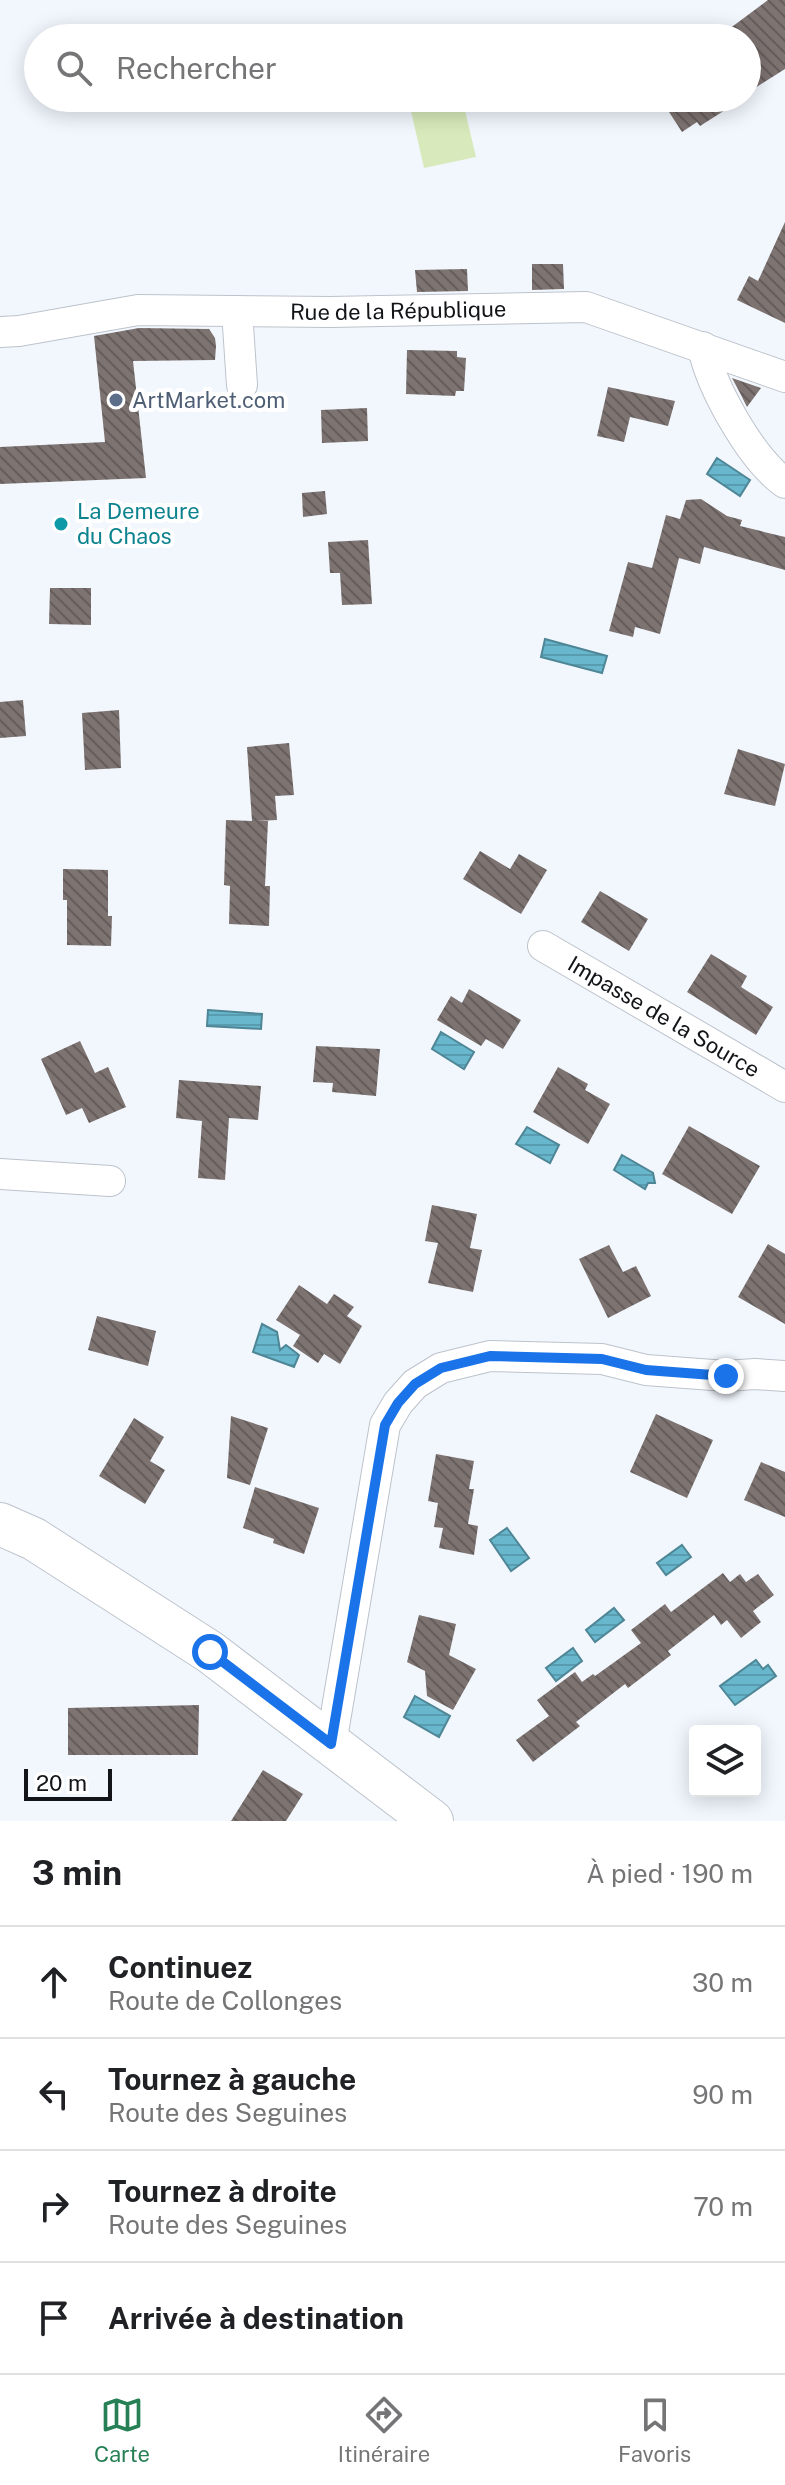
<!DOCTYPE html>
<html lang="fr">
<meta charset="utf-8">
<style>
body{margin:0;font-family:"Public Sans",sans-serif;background:#f6f6f6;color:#202124}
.controls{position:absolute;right:24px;bottom:24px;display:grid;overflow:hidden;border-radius:8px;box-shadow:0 4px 20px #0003}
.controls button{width:72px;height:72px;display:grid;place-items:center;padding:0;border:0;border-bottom:2px solid #e0e0e0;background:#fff;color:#202124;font:40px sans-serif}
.scale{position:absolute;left:24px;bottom:20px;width:88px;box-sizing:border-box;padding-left:8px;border:4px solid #121417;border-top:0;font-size:22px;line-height:28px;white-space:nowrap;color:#121417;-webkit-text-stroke:6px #fff;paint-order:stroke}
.stop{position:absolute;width:24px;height:24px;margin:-18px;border:6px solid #1a73e8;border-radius:50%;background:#fff}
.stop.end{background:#1a73e8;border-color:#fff;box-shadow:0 2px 8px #0008}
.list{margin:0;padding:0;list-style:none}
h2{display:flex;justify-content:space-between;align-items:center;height:104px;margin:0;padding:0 32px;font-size:34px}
h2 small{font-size:26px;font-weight:400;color:#757577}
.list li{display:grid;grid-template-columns:52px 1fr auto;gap:24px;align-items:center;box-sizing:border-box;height:112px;padding:0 32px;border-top:2px solid #e0e0e0}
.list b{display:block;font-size:30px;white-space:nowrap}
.list p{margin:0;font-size:26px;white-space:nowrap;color:#757577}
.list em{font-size:26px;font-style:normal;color:#757577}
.icon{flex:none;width:44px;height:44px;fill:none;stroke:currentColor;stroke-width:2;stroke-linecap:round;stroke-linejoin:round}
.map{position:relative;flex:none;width:785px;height:1821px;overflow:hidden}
.search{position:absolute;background:#fff;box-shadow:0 4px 20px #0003;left:24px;right:24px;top:24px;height:88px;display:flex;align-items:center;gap:20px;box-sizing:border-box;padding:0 28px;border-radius:44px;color:#757577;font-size:30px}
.sheet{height:552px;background:#fff}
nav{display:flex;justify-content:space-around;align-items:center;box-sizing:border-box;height:112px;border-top:2px solid #e0e0e0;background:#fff;font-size:22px;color:#757577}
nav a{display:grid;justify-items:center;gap:4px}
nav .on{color:#278055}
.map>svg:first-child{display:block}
.pitch{fill:#d8eabb}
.water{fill:url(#water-rules);stroke:#4e8696;stroke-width:2}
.building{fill:url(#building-back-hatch)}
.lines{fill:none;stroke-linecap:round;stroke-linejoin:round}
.minor-casing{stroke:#bdc3cb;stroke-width:32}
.secondary-casing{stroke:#bdc3cb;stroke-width:44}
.minor{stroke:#fff;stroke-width:30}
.secondary{stroke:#fff;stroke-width:42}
.route{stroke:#1a73e8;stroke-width:10}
.service-dot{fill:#5c6f8a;stroke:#fff;stroke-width:3}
.culture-dot{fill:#0f9aa8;stroke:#fff;stroke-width:3}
.labels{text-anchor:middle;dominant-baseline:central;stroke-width:8;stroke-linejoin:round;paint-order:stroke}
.street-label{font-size:22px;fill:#121417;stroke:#fff}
.service-label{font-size:22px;fill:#4e5e75;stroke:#fff;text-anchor:start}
.culture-label{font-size:22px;fill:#0d838f;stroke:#fff;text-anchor:start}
</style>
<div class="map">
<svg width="785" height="1821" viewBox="0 0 785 1821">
<defs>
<pattern id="water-rules" width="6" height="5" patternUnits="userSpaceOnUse" patternTransform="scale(2)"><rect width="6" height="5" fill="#68b7cd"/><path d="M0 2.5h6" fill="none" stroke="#599caf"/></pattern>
<pattern id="building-back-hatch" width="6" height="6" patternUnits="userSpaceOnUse" patternTransform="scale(2)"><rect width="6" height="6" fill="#7d7371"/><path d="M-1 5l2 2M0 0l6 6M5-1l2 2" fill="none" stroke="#655d5c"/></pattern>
</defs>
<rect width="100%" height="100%" fill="#f2f7fe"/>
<!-- pitch -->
<path class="pitch" d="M408,98H462L476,157L424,168Z"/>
<!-- water -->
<path class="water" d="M717,458L750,480L740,496L707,474Z
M545,639L607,656L602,673L541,657Z
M208,1010L262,1014L261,1029L207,1026Z
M441,1032L474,1052L464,1069L432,1049Z
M527,1127L559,1145L550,1163L516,1144Z
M622,1155L653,1173L655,1183H648L645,1189L614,1170Z
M262,1324L277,1332L280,1350L286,1345L299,1355L294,1367L253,1352Z
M507,1528L529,1558L511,1571L490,1540Z
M682,1545L691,1557L666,1575L657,1563Z
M614,1608L624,1620L595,1642L586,1630Z
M573,1648L582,1661L556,1681L546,1668Z
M756,1660L763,1669L768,1665L776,1676L735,1705L720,1686Z
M415,1696L450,1716L439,1737L404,1717Z"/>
<!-- building -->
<path class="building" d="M768,0H785V69L747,93V38H717Z
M660,98H744L700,126L697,122L682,132Z
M785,222V323L737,300L749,276L758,281Z
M532,264H563L564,289L532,290Z
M467,269L468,291L417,292L415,270Z
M139,328L209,329L215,338L216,346L215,360L133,361L146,478L0,484V447L105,442L94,336Z
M407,350L457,351V357L466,358L464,391H456L455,396L406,394Z
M732,378L761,388L747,407L740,393Z
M608,387L675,401L668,426L630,417L624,442L597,436Z
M367,408L368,441L322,443L321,410Z
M325,491L327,514L303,517L302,493Z
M701,499L727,516L742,520L740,526L785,537V570L704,547L700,564L679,558L660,634L635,627L633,637L609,631L628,562L652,568L666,515L680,519L686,500Z
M368,540L372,604L342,605L340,573H330L328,542Z
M50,588H91V625L49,624Z
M23,700L26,736L0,738V702Z
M119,710L121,768L85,770L82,713Z
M289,743L294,795L275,796L277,820L256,821H268L265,886H270L269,926L229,924L230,886L224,885L226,820L252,821L247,747Z
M738,749L785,764L775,806L724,794Z
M480,851L510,869L519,854L547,870L521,914L463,879Z
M63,869L108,870V916H112L111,946L67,945V900H63Z
M600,891L648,919L629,951L581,922Z
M711,954L747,976L741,987L773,1007L756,1035L687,992Z
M469,989L521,1020L503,1049L486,1039L481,1046L437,1020L451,996L462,1003Z
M80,1041L95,1073L108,1067L126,1107L89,1123L82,1108L66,1115L41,1059Z
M316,1046L380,1049L376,1096L332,1092L333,1083L313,1082Z
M558,1067L588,1084L585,1090L610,1104L588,1144L533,1112Z
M179,1080L261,1086L258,1120L229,1118L225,1180L198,1178L202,1121L176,1118Z
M689,1126L760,1166L732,1214L662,1174Z
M432,1205L477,1214L470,1248L482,1250L473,1292L428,1283L438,1243L425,1241Z
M768,1244L785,1254V1324L738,1297Z
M609,1245L623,1272L636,1266L651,1296L608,1318L579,1259Z
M299,1285L327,1304L334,1294L354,1307L347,1316L362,1326L340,1364L324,1354L318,1363L293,1346L300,1335L276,1320Z
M97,1316L156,1331L148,1366L88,1350Z
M656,1414L713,1440L687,1498L630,1472Z
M231,1416L268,1428L250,1485L227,1478Z
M134,1418L164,1437L150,1461L165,1470L145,1504L99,1476Z
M436,1454L474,1461L469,1489H474L468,1524L478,1526L474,1555L439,1548L443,1528L434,1527L438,1503L428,1501Z
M761,1462L785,1472V1517L744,1500Z
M255,1487L319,1508L304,1554L273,1543L274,1539L243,1528Z
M723,1573L730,1582L740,1574L746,1582L758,1574L774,1595L753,1611L761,1622L741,1638L727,1620L721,1625L714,1615L668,1651L671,1655L628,1688L625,1684L576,1722L580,1726L533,1762L516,1740L549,1716L537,1700L575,1672L582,1682L593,1674L595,1676L641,1643L631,1630L665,1604L671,1612Z
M419,1615L456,1624L449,1655L476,1669L453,1710L427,1696L425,1671L407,1662Z
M199,1705L198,1755H68V1708Z
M263,1770L303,1794L286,1821H231Z"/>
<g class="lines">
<!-- minor casing -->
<g class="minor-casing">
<g id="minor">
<path d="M237,311L242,385"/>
<path id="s1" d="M0,332L19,331L138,310L330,312L586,307L785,377"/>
<path d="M703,347C711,387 751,459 785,483"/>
<path id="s2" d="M543,946L785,1087"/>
<path d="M0,1174L110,1181"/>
<path d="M331,1744L385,1425L398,1403L415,1384L441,1368L490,1356L602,1359L646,1370L726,1376L755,1374L785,1376"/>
</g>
</g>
<!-- secondary casing -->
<g class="secondary-casing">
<path id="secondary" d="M0,1524L34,1539L210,1652L432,1821"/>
</g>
<!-- minor -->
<use href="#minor" class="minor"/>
<!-- secondary -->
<use href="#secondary" class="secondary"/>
</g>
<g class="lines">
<!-- route -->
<path class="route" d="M210,1652L331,1744L385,1425L398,1403L415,1384L441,1368L490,1356L602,1359L646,1370L726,1376"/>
</g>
<!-- markers -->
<circle class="service-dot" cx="116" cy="400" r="8"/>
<circle class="culture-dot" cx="61" cy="524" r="8"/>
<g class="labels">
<!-- street labels -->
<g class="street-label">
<text stroke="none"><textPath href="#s1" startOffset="400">Rue de la République</textPath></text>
<text stroke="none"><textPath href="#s2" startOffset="140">Impasse de la Source</textPath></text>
</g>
<!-- service labels -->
<g class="service-label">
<text x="132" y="400">ArtMarket.com</text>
</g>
<!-- culture labels -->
<g class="culture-label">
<text x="77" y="511">La Demeure<tspan x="77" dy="25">du Chaos</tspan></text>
</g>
</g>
</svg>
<div class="controls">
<button><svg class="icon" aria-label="layers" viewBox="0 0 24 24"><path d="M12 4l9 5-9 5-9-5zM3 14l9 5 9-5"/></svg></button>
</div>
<div class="scale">20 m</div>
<div class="stop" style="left:210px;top:1652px"></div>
<div class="stop end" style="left:726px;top:1376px"></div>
<div class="search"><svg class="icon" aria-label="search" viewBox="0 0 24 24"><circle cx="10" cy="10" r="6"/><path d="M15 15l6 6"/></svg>Rechercher</div>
</div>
<section class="sheet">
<h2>3 min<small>À pied · 190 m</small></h2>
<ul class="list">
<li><svg class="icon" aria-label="ahead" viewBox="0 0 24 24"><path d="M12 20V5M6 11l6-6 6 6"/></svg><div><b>Continuez</b><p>Route de Collonges</p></div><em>30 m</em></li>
<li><svg class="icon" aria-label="left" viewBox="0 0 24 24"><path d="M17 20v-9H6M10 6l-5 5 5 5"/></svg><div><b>Tournez à gauche</b><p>Route des Seguines</p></div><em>90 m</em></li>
<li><svg class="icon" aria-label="right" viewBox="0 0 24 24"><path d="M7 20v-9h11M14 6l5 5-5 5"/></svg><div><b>Tournez à droite</b><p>Route des Seguines</p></div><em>70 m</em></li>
<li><svg class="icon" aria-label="arrive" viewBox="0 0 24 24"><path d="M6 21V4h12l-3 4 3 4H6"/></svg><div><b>Arrivée à destination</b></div></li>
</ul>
</section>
<nav>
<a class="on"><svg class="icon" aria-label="map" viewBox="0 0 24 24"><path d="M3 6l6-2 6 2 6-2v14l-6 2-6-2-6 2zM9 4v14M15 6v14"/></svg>Carte</a>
<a><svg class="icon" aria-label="directions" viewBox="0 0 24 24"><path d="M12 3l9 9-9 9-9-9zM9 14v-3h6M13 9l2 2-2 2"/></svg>Itinéraire</a>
<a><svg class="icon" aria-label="saved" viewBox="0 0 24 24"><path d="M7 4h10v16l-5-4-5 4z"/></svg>Favoris</a>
</nav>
